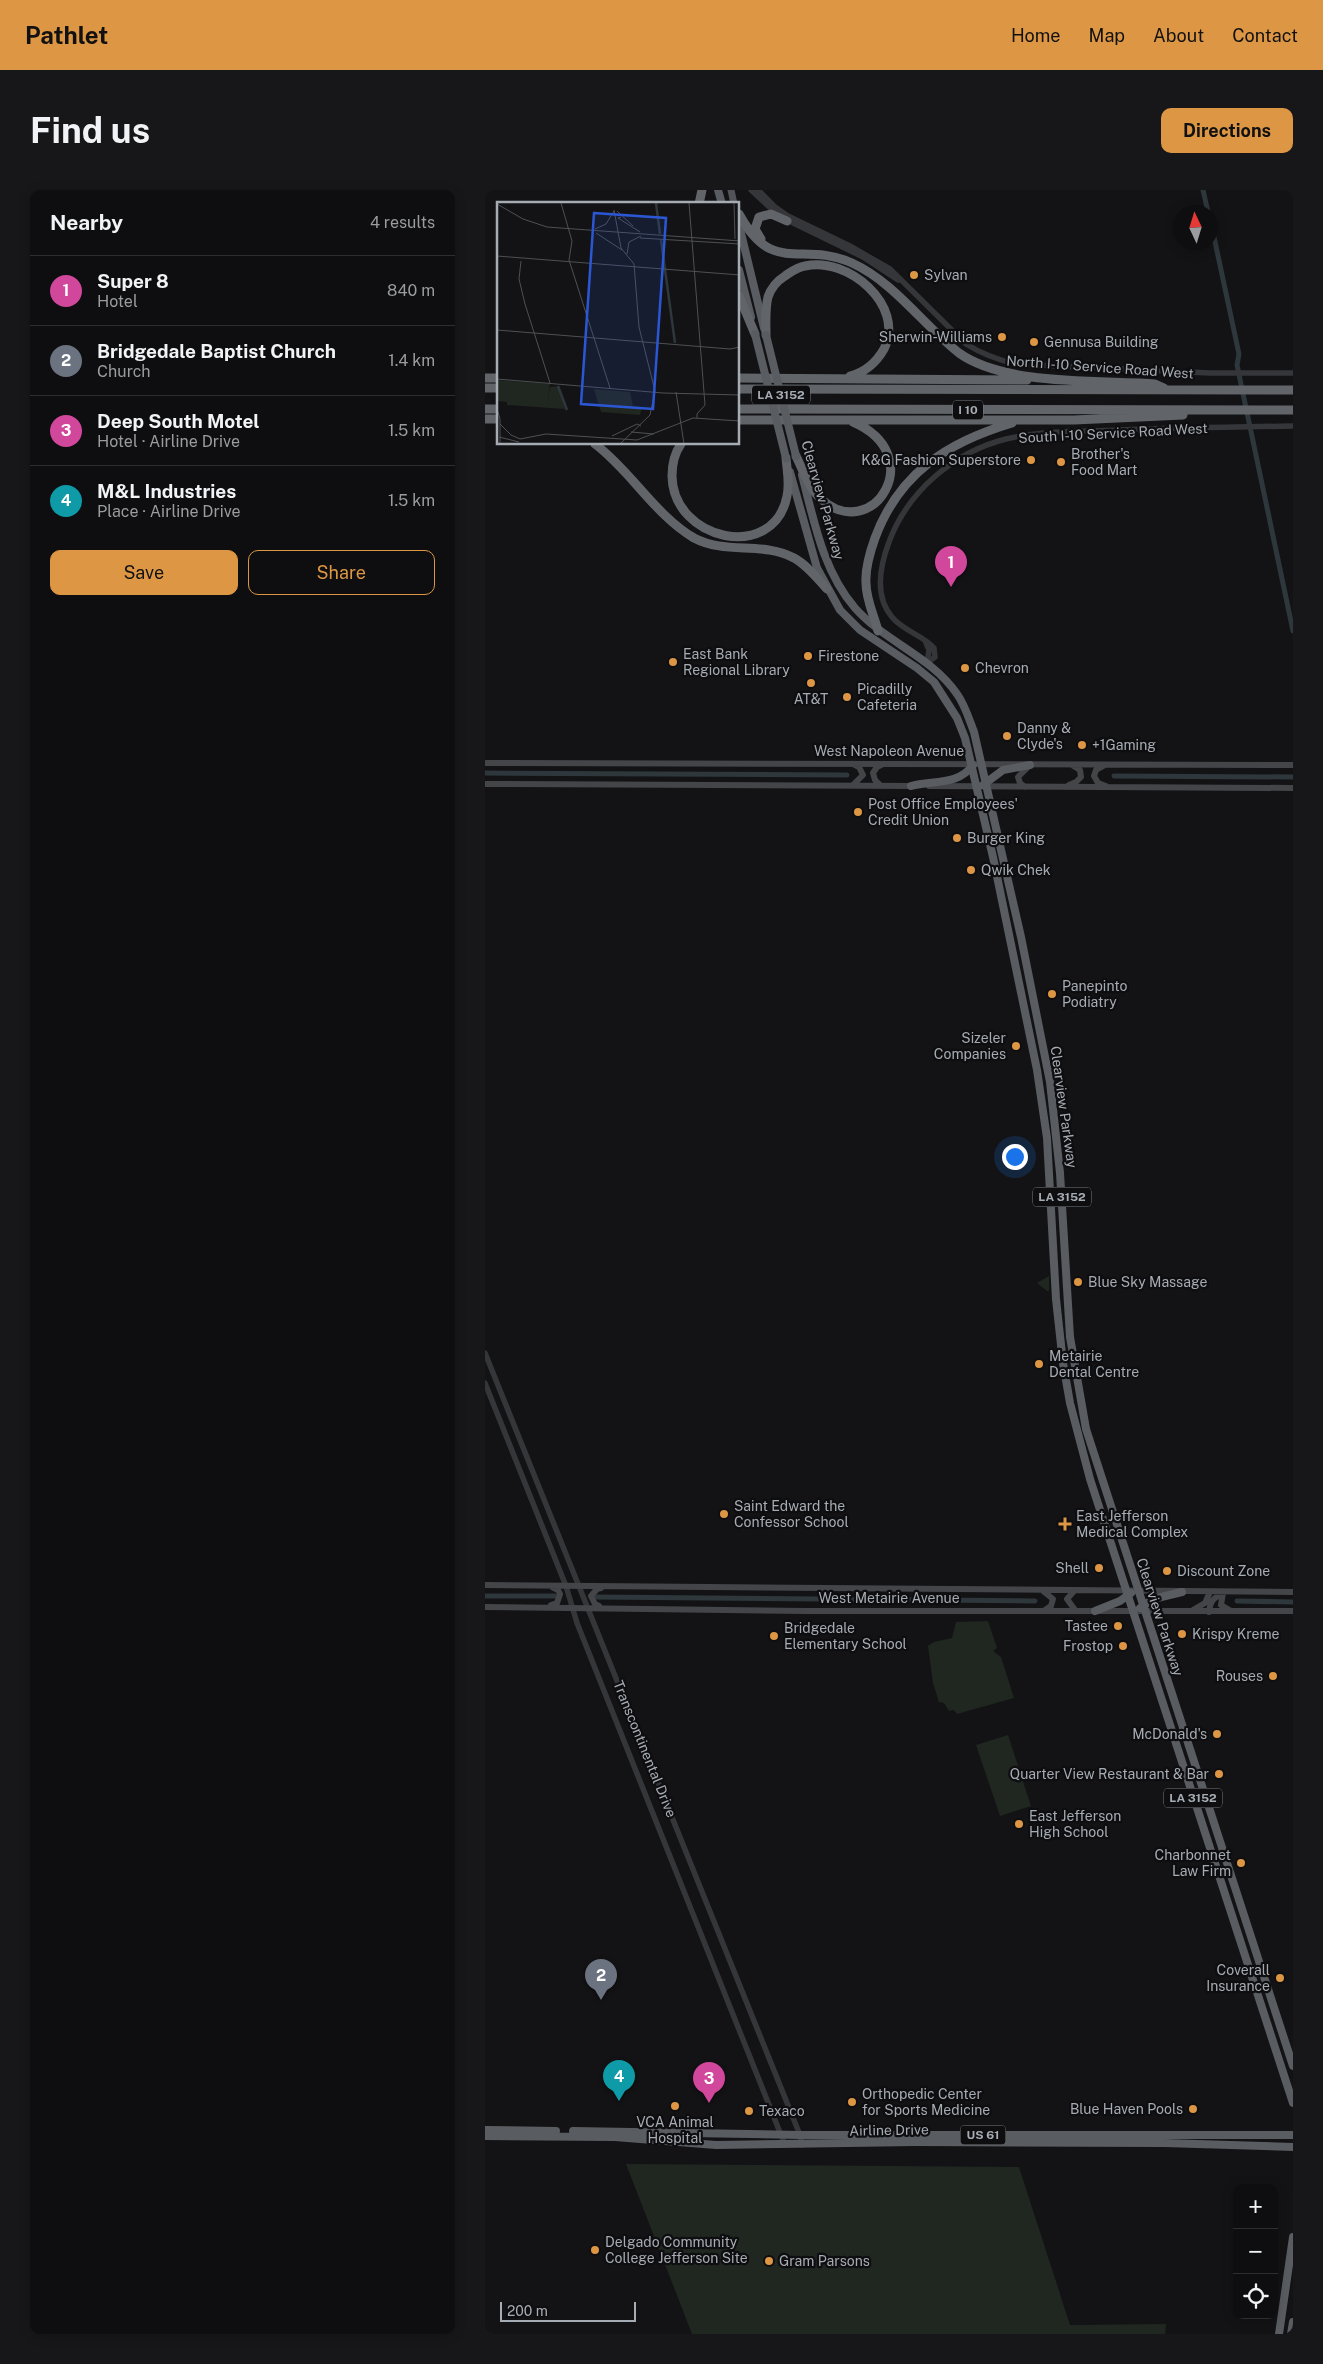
<!DOCTYPE html>
<meta charset="utf-8">
<style>
body{margin:0;font-family:"Public Sans",sans-serif;background:#171719;color:#f1f3f6}
.controls{position:absolute;right:15px;bottom:15px;display:grid;overflow:hidden;border-radius:10px;box-shadow:0 2px 12px #0003}
.controls button{width:45px;height:45px;display:grid;place-items:center;padding:0;border:0;border-bottom:1px solid #2e2e30;background:#0e0e10;color:#f1f3f6;font:25px sans-serif}
.compass{position:absolute;left:688px;top:15px;width:45px;height:45px;border-radius:50%;background:#0e0e10;box-shadow:0 2px 12px #0003;rotate:356deg}
.scale{position:absolute;left:15px;bottom:12px;width:136px;box-sizing:border-box;padding-left:5px;border:2px solid #a6acb3;border-top:0;font-size:14px;line-height:18px;white-space:nowrap;color:#a6acb3;-webkit-text-stroke:4px #0e0e10;paint-order:stroke}
.you{position:absolute;left:529px;top:966px;width:18px;height:18px;margin:-12px;border:4px solid #fff;border-radius:50%;background:#1a73e8;box-shadow:0 0 0 8px #1a73e833}
.badge{display:grid;place-items:center;width:32px;height:32px;border-radius:50%;background:#dd9643;color:#fff;font-size:16px;font-weight:700}
.pin{position:absolute;translate:-50% -41px;filter:drop-shadow(0 1px 2px #0008)}
.pin::after{content:'';position:absolute;top:26px;width:18px;height:15px;background:inherit;clip-path:polygon(0 0,100% 0,50% 100%)}
.list{margin:0;padding:0;list-style:none}
h2{display:flex;justify-content:space-between;align-items:center;height:65px;margin:0;padding:0 20px;font-size:21px}
h2 small{font-size:16px;font-weight:400;color:#9b9c9f}
.list li{display:grid;grid-template-columns:32px 1fr auto;gap:15px;align-items:center;box-sizing:border-box;height:70px;padding:0 20px;border-top:1px solid #2e2e30}
.list b{display:block;font-size:19px;white-space:nowrap}
.list p{margin:0;font-size:16px;white-space:nowrap;color:#9b9c9f}
.list em{font-size:16px;font-style:normal;color:#9b9c9f}
.actions{display:flex;gap:10px;padding:15px 20px}
.actions a{flex:1;padding:11px 0;border:1px solid #dd9643;border-radius:10px;text-align:center;font-size:18px;color:#dd9643}
.actions .main{background:#dd9643;color:#111}
.icon{flex:none;width:28px;height:28px;fill:none;stroke:currentColor;stroke-width:2;stroke-linecap:round;stroke-linejoin:round}
.map{position:relative;flex:none;width:808px;height:2144px;overflow:hidden;border-radius:10px}
header{display:flex;align-items:center;gap:30px;box-sizing:border-box;height:70px;padding:0 25px;background:#dd9643;color:#111}
header strong{font-size:24px}
nav{display:flex;gap:28px;margin-inline-start:auto;font-size:18px}
.intro{display:flex;align-items:center;justify-content:space-between;box-sizing:border-box;height:120px;padding:0 30px}
h1{margin:0;font-size:35px}
.button{padding:12px 22px;border-radius:10px;background:#dd9643;color:#111;font-size:18px;font-weight:700}
main{display:flex;gap:30px;padding:0 30px}
aside{flex:1;background:#0e0e10;border-radius:10px;box-shadow:0 2px 12px #0003}
.map>svg:first-child{display:block}
.green{fill:#202620}
.lines{fill:none;stroke-linecap:round;stroke-linejoin:round}
.canal{stroke:#2e373c;stroke-width:5}
.tertiary{stroke:#353639;stroke-width:5.5}
.secondary{stroke:#434549;stroke-width:6}
.primary{stroke:#515358;stroke-width:7}
.trunk{stroke:#595c61;stroke-width:8}
.motorway{stroke:#61656a;stroke-width:9}
.trunk-bridge{stroke:#595c61;stroke-width:8}
.poi-dot{fill:#dd9643;stroke:#0e0e10;stroke-width:2}
.labels{text-anchor:middle;dominant-baseline:central;stroke-width:4.5;stroke-linejoin:round;paint-order:stroke}
.shield{fill:#0e0e10;stroke:#787d82;stroke-width:1}
.shield-label{font-size:12px;font-weight:bold;fill:#a6acb3}
.poi-label{font-size:14px;fill:#a6acb3;stroke:#0e0e10;text-anchor:start}
.street-label{font-size:14px;fill:#a6acb3;stroke:#0e0e10}
.inset-river{fill:none;stroke:#2e373c;stroke-width:2.5}
.inset-road{fill:none;stroke:#4e5054;stroke-width:1}
.view{fill:#2b57d4;fill-opacity:0.15;stroke:#2b57d4;stroke-width:2.5}
.inset-edge{fill:none;stroke:#a6acb3;stroke-width:2.5}
</style>
<header>
<strong>Pathlet</strong>
<nav><a>Home</a><a>Map</a><a>About</a><a>Contact</a></nav>
</header>
<div class="intro"><h1>Find us</h1><a class="button">Directions</a></div>
<main>
<aside>
<h2>Nearby<small>4 results</small></h2>
<ul class="list">
<li><span class="badge" style="background:#d1479c">1</span><div><b>Super 8</b><p>Hotel</p></div><em>840 m</em></li>
<li><span class="badge" style="background:#6b7280">2</span><div><b>Bridgedale Baptist Church</b><p>Church</p></div><em>1.4 km</em></li>
<li><span class="badge" style="background:#d1479c">3</span><div><b>Deep South Motel</b><p>Hotel · Airline Drive</p></div><em>1.5 km</em></li>
<li><span class="badge" style="background:#0f9aa8">4</span><div><b>M&amp;L Industries</b><p>Place · Airline Drive</p></div><em>1.5 km</em></li>
</ul>
<div class="actions"><a class="main">Save</a><a>Share</a></div>
</aside>
<div class="map">
<svg width="808" height="2144" viewBox="0 0 808 2144">
<rect width="100%" height="100%" fill="#131315"/>
<!-- green -->
<path class="green" d="M564,1086V1101H562L552,1093Z
M503,1431L512,1458L508,1461L516,1467L529,1508L472,1524L469,1520L464,1521L459,1513L454,1512L448,1493L443,1456L449,1452L467,1448L471,1432Z
M523,1545L546,1616L515,1626L491,1555Z
M141,1974L534,1977L585,2135L681,2134L680,2144H207Z"/>
<g class="lines">
<!-- canal -->
<path class="canal" d="M718,0L723,22
M726,33L754,164L752,175L808,441
M0,583L362,585
M629,586L808,587
M0,1406H70
M112,1407L550,1411
M752,1411L808,1412"/>
<!-- tertiary -->
<path class="tertiary" d="M266,0L292,24
M273,0L290,17L303,26L365,56L405,79L481,154C497,164 513,170 531,174L725,183H808
M300,29L378,67L413,90
M441,453L444,460L442,473
M442,473L450,467L449,458C438,445 418,441 407,427C389,406 395,376 404,352C423,301 469,262 521,249C557,240 597,242 634,240C692,238 750,237 808,236
M0,1163L315,1945L317,1955
M0,1193L81,1396L92,1433L300,1955"/>
<!-- secondary -->
<path class="secondary" d="M0,573L808,575
M620,575L611,580L609,586L613,593L621,596
M0,594L429,596
M368,595L378,585L374,577L368,574
M584,595L591,592L596,587L595,580L587,575
M396,596L390,590L388,583L392,577L398,574
M444,596L808,598
M540,597L535,593L533,587L544,576
M0,1395L808,1402
M558,1401L568,1409L566,1416L560,1420
M589,1401L582,1409L590,1420
M738,1403L736,1415L746,1421
M66,1415L72,1413L75,1404L73,1400L67,1397
M114,1416L110,1414L106,1406L112,1399L116,1398
M0,1417L322,1421H808
M708,1420L720,1413L725,1402
M724,1422C725,1411 729,1407 739,1403"/>
<!-- primary -->
<path class="primary" d="M246,0L249,14"/>
<!-- trunk -->
<path class="trunk" d="M233,0L237,14
M254,35L279,138
M254,80L266,127
M305,282L332,378L355,420L375,440L432,478L449,492L472,528L480,548L508,667L552,880L562,948L571,1109L578,1173L585,1213L605,1289L808,1913
M317,285C329,331 338,381 370,418C400,452 446,466 472,504C480,515 484,529 489,542L536,747L565,892L575,983L585,1147L601,1239L808,1876
M498,595L518,580L545,575
M426,596C447,590 473,596 488,575
M655,1418L668,1409L697,1402
M610,1421L635,1411L646,1403
M0,1940L71,1941
M88,1941L315,1945H808
M0,1946L130,1947L231,1955L430,1952L679,1953L808,1957
M794,2144L808,2047
M806,2144L808,2132"/>
<!-- motorway -->
<path class="motorway" d="M214,14L217,0
M254,24C288,87 316,50 367,73C409,92 438,135 474,163C520,196 614,190 670,194L679,198
M276,49L270,39L274,27L286,24L302,31
M254,106L270,144
M281,145C281,133 280,119 283,107C286,98 292,91 300,86C306,82 312,77 320,76C362,66 421,115 399,159C391,173 381,182 365,186
M0,188H14
M254,188L542,190
M0,198H14
M254,199L808,200
M0,219H14
M254,219L808,220
M0,229H14
M254,230H589L698,225
M110,254C146,281 170,325 209,348C241,365 278,351 309,368C322,375 332,388 342,399
M196,254C189,264 187,274 187,286C188,351 289,373 302,306C305,294 302,280 301,268
M311,266C318,280 324,299 336,309C388,355 445,265 368,232
M393,441C389,425 381,410 381,393C380,378 385,362 390,348C414,283 463,252 527,233"/>
<!-- trunk-bridge -->
<path class="trunk-bridge" d="M270,144L301,268
M281,145L311,266"/>
</g>
<!-- markers -->
<g class="poi-dot">
<circle cx="429" cy="85" r="5"/>
<circle cx="517" cy="147" r="5"/>
<circle cx="549" cy="152" r="5"/>
<circle cx="546" cy="270" r="5"/>
<circle cx="576" cy="272" r="5"/>
<circle cx="323" cy="466" r="5"/>
<circle cx="188" cy="472" r="5"/>
<circle cx="480" cy="478" r="5"/>
<circle cx="326" cy="493" r="5"/>
<circle cx="362" cy="507" r="5"/>
<circle cx="522" cy="546" r="5"/>
<circle cx="597" cy="555" r="5"/>
<circle cx="373" cy="622" r="5"/>
<circle cx="472" cy="648" r="5"/>
<circle cx="486" cy="680" r="5"/>
<circle cx="567" cy="804" r="5"/>
<circle cx="531" cy="856" r="5"/>
<circle cx="593" cy="1092" r="5"/>
<circle cx="554" cy="1174" r="5"/>
<circle cx="239" cy="1324" r="5"/>
<path d="M577.5 1326.5h5v5h5v5h-5v5h-5v-5h-5v-5h5z"/>
<circle cx="614" cy="1378" r="5"/>
<circle cx="682" cy="1381" r="5"/>
<circle cx="633" cy="1436" r="5"/>
<circle cx="697" cy="1444" r="5"/>
<circle cx="289" cy="1446" r="5"/>
<circle cx="638" cy="1456" r="5"/>
<circle cx="788" cy="1486" r="5"/>
<circle cx="732" cy="1544" r="5"/>
<circle cx="734" cy="1584" r="5"/>
<circle cx="534" cy="1634" r="5"/>
<circle cx="756" cy="1673" r="5"/>
<circle cx="795" cy="1788" r="5"/>
<circle cx="367" cy="1912" r="5"/>
<circle cx="190" cy="1916" r="5"/>
<circle cx="708" cy="1919" r="5"/>
<circle cx="264" cy="1921" r="5"/>
<circle cx="110" cy="2060" r="5"/>
<circle cx="284" cy="2071" r="5"/>
</g>
<g class="labels">
<!-- shield labels -->
<g class="shield">
<rect x="267" y="195.5" width="58" height="19" rx="4"/>
<rect x="468" y="210.5" width="30" height="19" rx="4"/>
<rect x="548" y="997.5" width="58" height="19" rx="4"/>
<rect x="679" y="1598.5" width="58" height="19" rx="4"/>
<rect x="475.5" y="1935.5" width="45" height="19" rx="4"/>
</g>
<g class="shield-label">
<text x="296" y="205">LA 3152</text>
<text x="483" y="220">I 10</text>
<text x="577" y="1007">LA 3152</text>
<text x="708" y="1608">LA 3152</text>
<text x="498" y="1945">US 61</text>
</g>
<!-- poi labels -->
<g class="poi-label">
<text x="439" y="85">Sylvan</text>
<text x="507" y="147" text-anchor="end">Sherwin-Williams</text>
<text x="559" y="152">Gennusa Building</text>
<text x="586" y="264">Brother's<tspan x="586" dy="16">Food Mart</tspan></text>
<text x="536" y="270" text-anchor="end">K&amp;G Fashion Superstore</text>
<text x="198" y="464">East Bank<tspan x="198" dy="16">Regional Library</tspan></text>
<text x="333" y="466">Firestone</text>
<text x="490" y="478">Chevron</text>
<text x="372" y="499">Picadilly<tspan x="372" dy="16">Cafeteria</tspan></text>
<text x="326" y="509" text-anchor="middle">AT&amp;T</text>
<text x="532" y="538">Danny &amp;<tspan x="532" dy="16">Clyde's</tspan></text>
<text x="607" y="555">+1Gaming</text>
<text x="383" y="614">Post Office Employees'<tspan x="383" dy="16">Credit Union</tspan></text>
<text x="482" y="648">Burger King</text>
<text x="496" y="680">Qwik Chek</text>
<text x="577" y="796">Panepinto<tspan x="577" dy="16">Podiatry</tspan></text>
<text x="521" y="848" text-anchor="end">Sizeler<tspan x="521" dy="16">Companies</tspan></text>
<text x="603" y="1092">Blue Sky Massage</text>
<text x="564" y="1166">Metairie<tspan x="564" dy="16">Dental Centre</tspan></text>
<text x="249" y="1316">Saint Edward the<tspan x="249" dy="16">Confessor School</tspan></text>
<text x="591" y="1326">East Jefferson<tspan x="591" dy="16">Medical Complex</tspan></text>
<text x="604" y="1378" text-anchor="end">Shell</text>
<text x="692" y="1381">Discount Zone</text>
<text x="623" y="1436" text-anchor="end">Tastee</text>
<text x="299" y="1438">Bridgedale<tspan x="299" dy="16">Elementary School</tspan></text>
<text x="707" y="1444">Krispy Kreme</text>
<text x="628" y="1456" text-anchor="end">Frostop</text>
<text x="778" y="1486" text-anchor="end">Rouses</text>
<text x="722" y="1544" text-anchor="end">McDonald's</text>
<text x="724" y="1584" text-anchor="end">Quarter View Restaurant &amp; Bar</text>
<text x="544" y="1626">East Jefferson<tspan x="544" dy="16">High School</tspan></text>
<text x="746" y="1665" text-anchor="end">Charbonnet<tspan x="746" dy="16">Law Firm</tspan></text>
<text x="785" y="1780" text-anchor="end">Coverall<tspan x="785" dy="16">Insurance</tspan></text>
<text x="377" y="1904">Orthopedic Center<tspan x="377" dy="16">for Sports Medicine</tspan></text>
<text x="698" y="1919" text-anchor="end">Blue Haven Pools</text>
<text x="274" y="1921">Texaco</text>
<text x="190" y="1932" text-anchor="middle">VCA Animal<tspan x="190" dy="16">Hospital</tspan></text>
<text x="120" y="2052">Delgado Community<tspan x="120" dy="16">College Jefferson Site</tspan></text>
<text x="294" y="2071">Gram Parsons</text>
</g>
<!-- street labels -->
<g class="street-label">
<text transform="translate(615 177) rotate(4)">North I-10 Service Road West</text>
<text transform="translate(628 243) rotate(-3)">South I-10 Service Road West</text>
<text transform="translate(338 310) rotate(74)">Clearview Parkway</text>
<text x="404" y="561">West Napoleon Avenue</text>
<text transform="translate(579 917) rotate(82)">Clearview Parkway</text>
<text x="404" y="1408">West Metairie Avenue</text>
<text transform="translate(675 1427) rotate(72)">Clearview Parkway</text>
<text transform="translate(160 1559) rotate(68)">Transcontinental Drive</text>
<text transform="translate(404 1940) rotate(-1)">Airline Drive</text>
</g>
</g>
<!-- overview -->
<g transform="translate(12 12)">
<rect width="242" height="242" fill="#131315"/>
<path d="M0,178L53,182L50,203L53,185L61,184L68,207L10,203V200L0,199ZM97,187L133,190L136,204L145,205L143,213L104,210Z" fill="#202620"/>
<path class="inset-river" d="M159,1L163,32M164,38L178,141M61,184L70,208"/>
<path class="inset-road" d="M64,1L75,39L72,58L113,186M192,1L208,203M237,1L238,37M0,2L26,17L50,25L243,39M117,8L124,46L137,62L142,125L158,189L153,213L123,242M120,9L136,24M124,15L121,16L143,30M98,27L109,22L117,9M99,31L125,48M143,36L243,42M130,52L132,40L144,34M0,54L243,73M24,59L22,77L28,102L53,181M0,128L233,147L243,145M0,177L166,191L243,193M179,190L187,242M0,207L3,217V242M200,216V212L208,203M3,222L14,233L23,237L49,232L140,238L196,216L243,219M134,230L157,232M115,234L140,222L144,224M2,235L22,240"/>
<path class="view" d="M97,11L169,16L156,207L84,202Z"/>
<rect width="242" height="242" class="inset-edge"/>
</g>
</svg>
<div class="controls">
<button>+</button>
<button>−</button>
<button><svg class="icon" aria-label="locate" viewBox="0 0 24 24"><circle cx="12" cy="12" r="6"/><path d="M12 2v4M12 18v4M2 12h4M18 12h4"/></svg></button>
</div>
<svg class="compass" viewBox="-18 -18 36 36"><path d="M0-13l5 13h-10z" fill="#e53935"/><path d="M0 13l5-13h-10z" fill="#9b9c9f"/></svg>
<div class="scale">200 m</div>
<div class="you"></div>
<div class="pin badge" style="left:466px;top:397px;background:#d1479c">1</div>
<div class="pin badge" style="left:116px;top:1810px;background:#6b7280">2</div>
<div class="pin badge" style="left:224px;top:1913px;background:#d1479c">3</div>
<div class="pin badge" style="left:134px;top:1911px;background:#0f9aa8">4</div>
</div>
</main>
